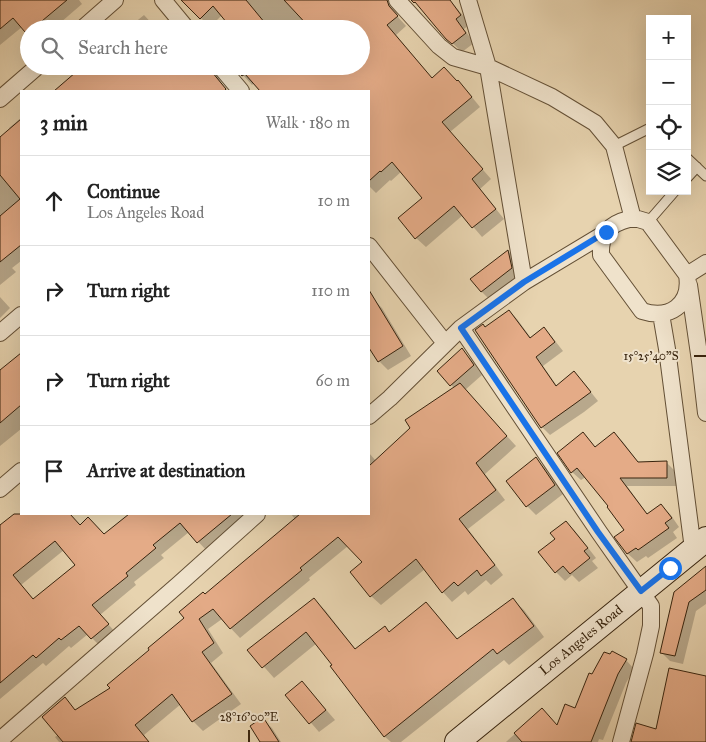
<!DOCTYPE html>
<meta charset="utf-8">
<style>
body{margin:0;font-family:"IM FELL Great Primer",serif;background:#f2f2f2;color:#222}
.controls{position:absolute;right:15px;top:15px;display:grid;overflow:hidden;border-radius:0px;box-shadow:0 5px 20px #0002}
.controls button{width:45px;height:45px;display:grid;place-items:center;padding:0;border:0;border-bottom:1px solid #e0e0e0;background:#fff;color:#222;font:25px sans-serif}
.stop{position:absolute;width:15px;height:15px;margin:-11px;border:4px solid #1a73e8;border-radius:50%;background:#fff}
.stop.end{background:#1a73e8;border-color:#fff;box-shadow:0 1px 5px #0008}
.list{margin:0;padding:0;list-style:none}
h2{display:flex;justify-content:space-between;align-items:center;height:65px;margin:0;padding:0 20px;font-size:21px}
h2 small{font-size:16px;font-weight:400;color:#767676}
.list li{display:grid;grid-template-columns:32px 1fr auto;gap:15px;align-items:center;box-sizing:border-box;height:90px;padding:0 20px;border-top:1px solid #e0e0e0}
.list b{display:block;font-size:19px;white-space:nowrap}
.list p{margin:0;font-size:16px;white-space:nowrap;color:#767676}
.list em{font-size:16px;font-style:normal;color:#767676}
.icon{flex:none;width:28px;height:28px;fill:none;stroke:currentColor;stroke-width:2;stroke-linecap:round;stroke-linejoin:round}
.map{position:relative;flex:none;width:706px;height:742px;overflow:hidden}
.search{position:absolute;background:#fff;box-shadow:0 5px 20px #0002;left:20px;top:20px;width:350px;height:55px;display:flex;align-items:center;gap:12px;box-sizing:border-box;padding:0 18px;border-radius:28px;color:#767676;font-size:19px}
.panel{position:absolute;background:#fff;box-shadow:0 5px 20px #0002;left:20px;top:90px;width:350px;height:425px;border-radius:0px}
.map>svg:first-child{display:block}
.shadow{fill:#0003;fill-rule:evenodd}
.building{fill:#e4ab87;stroke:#38240e;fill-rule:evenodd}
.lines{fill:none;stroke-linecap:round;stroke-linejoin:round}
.service-casing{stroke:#645036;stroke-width:11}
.minor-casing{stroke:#645036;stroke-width:18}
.secondary-casing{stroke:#38240e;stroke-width:26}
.service{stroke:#efe2cb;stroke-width:9}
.minor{stroke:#efe2cb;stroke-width:16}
.secondary{stroke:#efe2cb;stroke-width:24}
.route{stroke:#1a73e8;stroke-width:6}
.ticks{fill:none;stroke:#38240e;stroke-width:2}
.labels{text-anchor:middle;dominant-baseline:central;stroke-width:4;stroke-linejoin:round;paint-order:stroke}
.street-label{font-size:14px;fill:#38240e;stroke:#efe2cb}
.ticks-label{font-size:12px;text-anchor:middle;fill:#38240e;stroke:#efe2cb;stroke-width:4;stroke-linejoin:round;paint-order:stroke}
</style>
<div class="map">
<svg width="706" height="742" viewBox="0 0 706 742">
<rect width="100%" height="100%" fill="#e7d3af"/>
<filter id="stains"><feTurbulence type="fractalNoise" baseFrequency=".004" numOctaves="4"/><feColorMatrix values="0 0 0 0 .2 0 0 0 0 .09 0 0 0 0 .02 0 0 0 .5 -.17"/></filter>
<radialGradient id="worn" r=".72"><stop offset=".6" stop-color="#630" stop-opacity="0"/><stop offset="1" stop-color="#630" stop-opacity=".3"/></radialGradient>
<!-- shadow -->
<path class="shadow" d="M0,0H79L82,4L53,29H29V34L22,27L0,45Z
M185,0H387L396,10L398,17L406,26L396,35L433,79L467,91L480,107L450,132L491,179L480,189L504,219L482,237L463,215L426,247L416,238L424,198L402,171L391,181L390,180L376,193L369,186V91H261L254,83L252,85L235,66H361V29H234L222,15L210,27L188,5Z
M416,0H450L470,24L464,29L474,43L462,52L447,38Z
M144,15L157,29H122L131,22L133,24Z
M85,66L156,80L144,91H55Z
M192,66H226L220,72L219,78L221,83L228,91H202L185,72Z
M21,118V261L12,268L16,272L0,285V138L11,130L9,128Z
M508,251L517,260L520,277L490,300L481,291Z
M0,297L10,308L0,318Z
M369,297L371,301L373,299L382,308L411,356L388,370L379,361L369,345Z
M509,311L517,319L531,338L544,329L552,337L563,351L543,366L557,386L582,381L598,401L584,412L550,435L542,427L485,328Z
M462,350L471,359L482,375L465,390L516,446L485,474L505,500L468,529L503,575L491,585L486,580L468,595L465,591L452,602L443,592L425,569L381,605L371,596L364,562L348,546L309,578L310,580L240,638L222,619L208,629L223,653L211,663L241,704L203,731L193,721L181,704L144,735L149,742H59L55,737L58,735L65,699L76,711L111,688L186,618L205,595L295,519L291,514H369V453L376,461L454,388L439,371Z
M21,354V429L0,446V372Z
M583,434L596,448L614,434L623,442L639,463H667L676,472V486H627L648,515L661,506L670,514L679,527L673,532L677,538L648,558L646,556L637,562L628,554L616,537L626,530L610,506L586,477L581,480L572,472Z
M536,459L545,468L563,494L536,515L527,506Z
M16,514L22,520L29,514H70L80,526L104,536L131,514H249L207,551L189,532L161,555L164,558L134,582L136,585L100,615L117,634L101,647L88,634L71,648L69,646L46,666L43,663L0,699V527ZM64,550L77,565L34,600L21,585Z
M566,522L575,531L596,558L592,561L598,568L579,582L572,575L565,581L556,572L557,539Z
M706,567V604L696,611L683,664L670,661L662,653Z
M314,600L325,610L356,650L385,628L390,633L426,604L436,614L458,640L513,600L524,610L544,637L509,665L504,660L401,742H391L384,736L334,665L317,643L274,678L249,650Z
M626,660L634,669L626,683L603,740L599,739L598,742H571L593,676Z
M302,682L311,692L335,720L319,732L287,695Z
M542,710L565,742H506L507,741Z
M262,719L272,728L281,742H261Z"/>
<!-- building -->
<path class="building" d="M0,0H67L36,26L34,24L25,32L13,18L0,29Z
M181,0H246L270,29H232L213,6L200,19Z
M284,0H387L389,6L398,16L387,25L432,78L444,67L457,81L458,80L472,97L442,122L483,169L472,179L496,209L472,228L454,206L415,239L398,218L422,198L392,162L381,172L380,171L369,181V91H260L245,74L242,76L233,66H361V29H311Z
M411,0H450L461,15L456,19L466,33L452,44L446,39L435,26L415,2L414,3Z
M83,66H210L212,72L226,89L224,91H54Z
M21,119V245L0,262V216L20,199L0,175V137Z
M508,250L512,268L481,292L470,279Z
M369,290L403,346L378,362L369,348Z
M509,310L530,338L544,327L555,342L536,357L556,386L574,371L591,392L576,403L541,428L475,330L483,324L485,327Z
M462,348L474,365L450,386L437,371Z
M21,353V405L0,423V370Z
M460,383L507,436L476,463L496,490L459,519L495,565L481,576L477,570L458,586L454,582L442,593L416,559L370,597L350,572L362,562L338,537L300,568L302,570L230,629L213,609L199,619L214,643L202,652L232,694L192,722L172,694L135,725L149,742H63L42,717L65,697L75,710L110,688L107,685L149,650L148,648L184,618L179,612L203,592L205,594L300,514H369V466L410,428L405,420Z
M583,432L595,447L614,432L638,462L667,461V478H620L647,514L661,504L672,518L665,523L669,528L638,550L636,548L627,554L614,537L624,530L607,507L608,506L577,468L571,473L557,453Z
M536,457L555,485L526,507L506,481Z
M14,514H70L80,525L88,517L104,534L129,514H232L197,543L180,523L153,545L156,548L126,573L128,576L92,605L109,624L91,639L79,626L61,640L59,638L36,658L33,655L0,683V525ZM55,541L75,565L33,599L13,575Z
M566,521L588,548L584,551L590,558L570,574L563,566L555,573L538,552L555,539L550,533Z
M706,566V590L689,602L675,656L660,653L674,592Z
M314,598L355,649L385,626L389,632L426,602L457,639L513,598L534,626L497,654L493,649L384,737L330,666L332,665L306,632L262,668L247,650Z
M612,651L627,659L618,674L591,742H522L514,733L542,708L557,725L565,704L575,708L589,673L592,674L604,652L610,654Z
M669,668L706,676V742H631L636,723L656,729Z
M302,681L326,710L309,724L285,695Z
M263,717L279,742H260L250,726Z"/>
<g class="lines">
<!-- service casing -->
<g class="service-casing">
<path id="service" d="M614,146L650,128
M687,158L706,176
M687,178L697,167
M648,222L675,191"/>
</g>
<!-- minor casing -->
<g class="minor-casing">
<path id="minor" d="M163,0L187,29
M397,0L439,46L453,57L488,67L524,282
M468,0L488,67L552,97L595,123L614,146L633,219
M82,29L115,0
M220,66L241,91
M0,99L38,66
M629,219H638L648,222L687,275C692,305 669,320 642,311L601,255C600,234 609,224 629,219Z
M369,246L445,343
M687,275L706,263
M689,285L700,361L706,413
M661,314L667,349L693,549
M461,328L599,532L651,606V626L645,654L621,742
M0,333L21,315
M369,416L390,398L461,328L524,282L607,232
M0,489L21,471
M0,740L179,584L257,514"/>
</g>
<!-- secondary casing -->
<g class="secondary-casing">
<path id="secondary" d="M457,742L706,539"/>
</g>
<!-- service -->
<use href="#service" class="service"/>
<!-- minor -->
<use href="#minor" class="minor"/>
<!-- secondary -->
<use href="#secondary" class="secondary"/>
</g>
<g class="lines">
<!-- route -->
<path class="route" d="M606,232L524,282L461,328L598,532L641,591L670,568"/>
</g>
<!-- ticks -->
<path class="ticks" d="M694,356H706M249,730V742"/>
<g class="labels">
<!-- street labels -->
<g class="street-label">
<text transform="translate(581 640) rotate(-39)">Los Angeles Road</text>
</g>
</g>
<g class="ticks-label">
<text x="651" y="360">15°25'40"S</text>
<text x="249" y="721">28°16'00"E</text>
</g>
<rect width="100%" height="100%" filter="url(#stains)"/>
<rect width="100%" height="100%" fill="url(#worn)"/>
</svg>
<div class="controls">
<button>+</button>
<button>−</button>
<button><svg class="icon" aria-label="locate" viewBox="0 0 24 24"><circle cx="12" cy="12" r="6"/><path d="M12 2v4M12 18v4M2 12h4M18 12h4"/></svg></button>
<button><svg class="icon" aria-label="layers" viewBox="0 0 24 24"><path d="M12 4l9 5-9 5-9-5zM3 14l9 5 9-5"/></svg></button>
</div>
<div class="stop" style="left:670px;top:568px"></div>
<div class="stop end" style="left:606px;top:232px"></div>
<div class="search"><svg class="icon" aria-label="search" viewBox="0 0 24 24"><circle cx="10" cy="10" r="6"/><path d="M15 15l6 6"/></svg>Search here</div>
<section class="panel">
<h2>3 min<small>Walk · 180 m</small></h2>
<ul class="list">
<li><svg class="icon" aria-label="ahead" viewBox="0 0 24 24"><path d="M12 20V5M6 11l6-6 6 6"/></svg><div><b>Continue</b><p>Los Angeles Road</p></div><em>10 m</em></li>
<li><svg class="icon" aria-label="right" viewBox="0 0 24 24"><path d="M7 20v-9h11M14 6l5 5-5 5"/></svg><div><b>Turn right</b></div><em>110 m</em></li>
<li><svg class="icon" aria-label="right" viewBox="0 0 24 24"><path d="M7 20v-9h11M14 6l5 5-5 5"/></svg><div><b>Turn right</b></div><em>60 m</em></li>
<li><svg class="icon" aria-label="arrive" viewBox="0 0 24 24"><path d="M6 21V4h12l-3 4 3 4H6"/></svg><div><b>Arrive at destination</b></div></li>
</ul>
</section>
</div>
